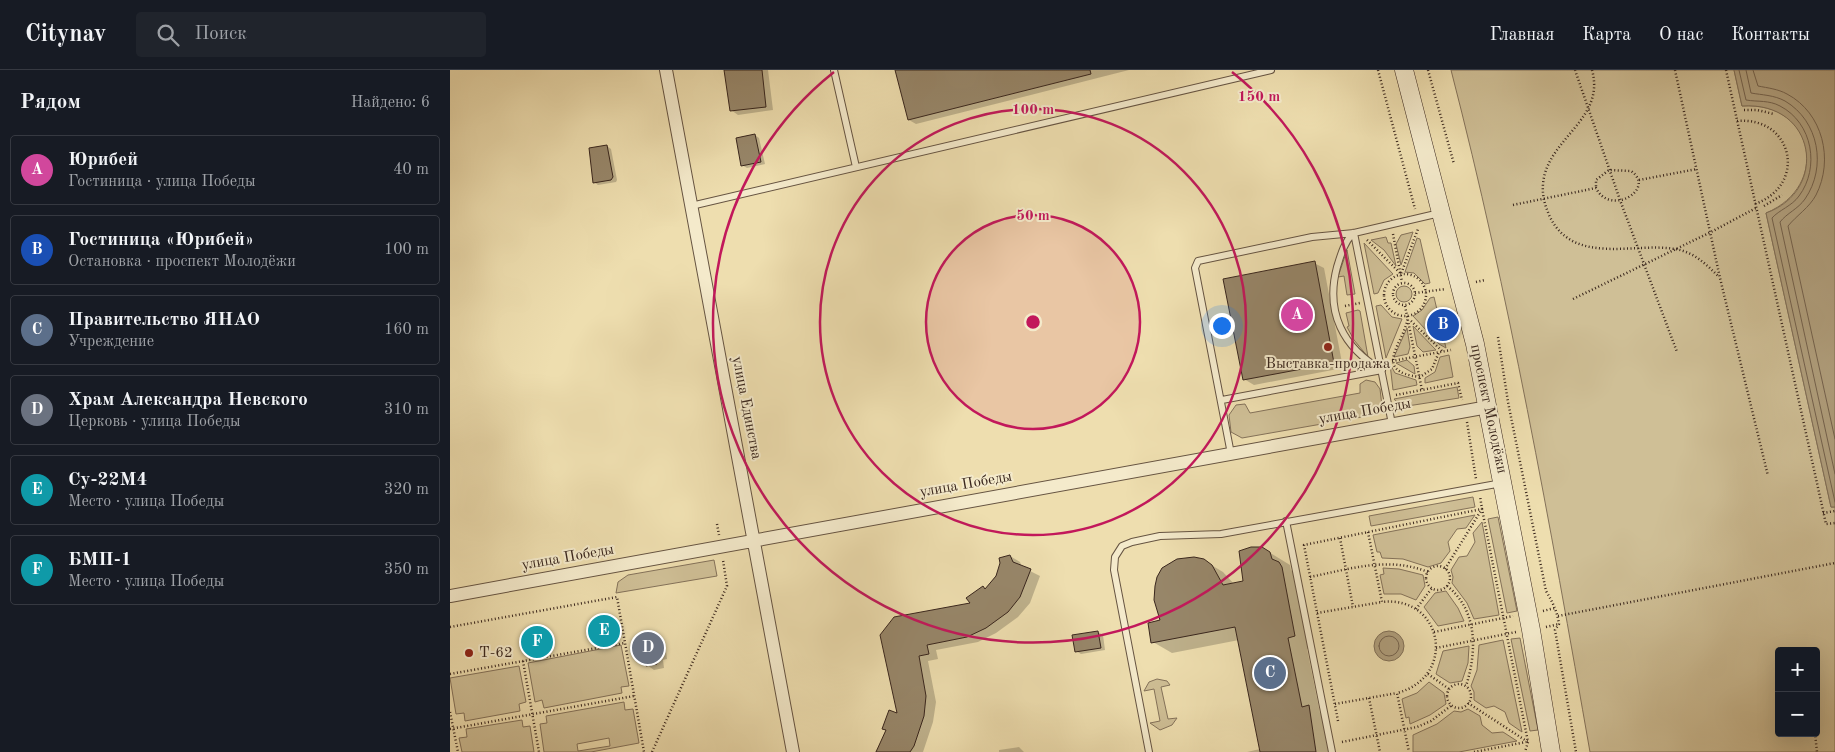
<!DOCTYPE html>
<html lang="ru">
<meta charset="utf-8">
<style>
body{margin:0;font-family:"Old Standard TT",serif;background:#20242c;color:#f1f3f6}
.controls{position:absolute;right:15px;bottom:15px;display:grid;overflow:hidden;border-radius:5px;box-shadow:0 5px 20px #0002}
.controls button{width:45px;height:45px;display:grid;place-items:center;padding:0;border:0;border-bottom:1px solid #363941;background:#171b24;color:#f1f3f6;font:25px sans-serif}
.you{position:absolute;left:771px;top:255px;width:18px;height:18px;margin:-12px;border:4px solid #fff;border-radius:50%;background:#1a73e8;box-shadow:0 0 0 8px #1a73e833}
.badge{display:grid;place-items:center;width:32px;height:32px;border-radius:50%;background:#c59692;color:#fff;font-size:16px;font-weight:700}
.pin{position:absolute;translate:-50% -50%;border:2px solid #fff;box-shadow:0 1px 5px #0006}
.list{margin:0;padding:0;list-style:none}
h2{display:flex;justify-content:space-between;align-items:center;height:65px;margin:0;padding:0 20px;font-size:21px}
h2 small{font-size:16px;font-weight:400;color:#9ea1a6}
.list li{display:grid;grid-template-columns:32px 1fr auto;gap:15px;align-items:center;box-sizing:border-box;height:70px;margin:0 10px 10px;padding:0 10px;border:1px solid #363941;border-radius:5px}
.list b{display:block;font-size:19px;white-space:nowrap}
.list p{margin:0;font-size:16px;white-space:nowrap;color:#9ea1a6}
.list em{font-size:16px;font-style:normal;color:#9ea1a6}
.icon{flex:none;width:28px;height:28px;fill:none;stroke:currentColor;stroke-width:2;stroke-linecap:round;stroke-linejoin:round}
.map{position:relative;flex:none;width:1385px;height:682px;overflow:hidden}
header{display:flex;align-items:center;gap:30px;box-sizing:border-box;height:70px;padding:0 25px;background:#171b24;border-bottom:1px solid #363941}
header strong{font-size:24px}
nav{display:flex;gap:28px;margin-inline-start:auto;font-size:18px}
.search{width:350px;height:45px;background:#20242c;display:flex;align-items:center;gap:12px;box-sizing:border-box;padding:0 18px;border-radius:5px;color:#9ea1a6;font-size:19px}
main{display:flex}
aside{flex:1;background:#171b24}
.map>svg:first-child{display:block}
.green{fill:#cfbf96;stroke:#84725a;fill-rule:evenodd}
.water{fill:#b09f7d;stroke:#806f57}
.shadow{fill:#0003}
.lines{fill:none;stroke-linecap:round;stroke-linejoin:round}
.shore{stroke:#74624d;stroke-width:1}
.building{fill:#978669;stroke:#39261d}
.lane-casing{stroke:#665442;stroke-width:8}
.street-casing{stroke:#665442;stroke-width:14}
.secondary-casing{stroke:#39261d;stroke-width:19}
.path{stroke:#39261d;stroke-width:2.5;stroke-dasharray:1 2.5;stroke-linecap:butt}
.lane{stroke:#f4eacb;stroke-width:6}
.street{stroke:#f4eacb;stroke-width:12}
.secondary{stroke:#f4eacb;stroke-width:18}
.ring{fill:none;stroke:#c2185b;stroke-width:2.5}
.poi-dot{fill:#8f2418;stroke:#f4eacb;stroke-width:2}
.labels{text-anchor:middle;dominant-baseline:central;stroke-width:4;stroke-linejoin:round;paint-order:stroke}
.poi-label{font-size:15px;fill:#39261d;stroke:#f4eacb}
.street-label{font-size:15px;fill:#39261d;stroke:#f4eacb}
.centre{fill:#c2185b;stroke:#f4eacb;stroke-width:2.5}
.ring-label{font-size:15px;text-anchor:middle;font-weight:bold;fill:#c2185b;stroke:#f4eacb;stroke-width:4;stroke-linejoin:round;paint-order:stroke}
</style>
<header>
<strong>Citynav</strong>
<div class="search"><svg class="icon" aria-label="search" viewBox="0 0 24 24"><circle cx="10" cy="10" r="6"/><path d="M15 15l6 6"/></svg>Поиск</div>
<nav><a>Главная</a><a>Карта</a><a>О нас</a><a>Контакты</a></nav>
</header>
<main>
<aside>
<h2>Рядом<small>Найдено: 6</small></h2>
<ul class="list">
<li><span class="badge" style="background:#d1479c">A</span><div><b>Юрибей</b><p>Гостиница · улица Победы</p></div><em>40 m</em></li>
<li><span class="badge" style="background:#1a4fb4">B</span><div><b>Гостиница «Юрибей»</b><p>Остановка · проспект Молодёжи</p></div><em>100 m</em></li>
<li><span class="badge" style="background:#5c6f8a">C</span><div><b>Правительство ЯНАО</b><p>Учреждение</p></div><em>160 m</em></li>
<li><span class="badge" style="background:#6b7280">D</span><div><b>Храм Александра Невского</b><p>Церковь · улица Победы</p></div><em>310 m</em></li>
<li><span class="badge" style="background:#0f9aa8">E</span><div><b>Су-22М4</b><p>Место · улица Победы</p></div><em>320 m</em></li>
<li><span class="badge" style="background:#0f9aa8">F</span><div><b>БМП-1</b><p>Место · улица Победы</p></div><em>350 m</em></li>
</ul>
</aside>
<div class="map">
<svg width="1385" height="682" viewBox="0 0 1385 682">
<rect width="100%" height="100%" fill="#eedeaf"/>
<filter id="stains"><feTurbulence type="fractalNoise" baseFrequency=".004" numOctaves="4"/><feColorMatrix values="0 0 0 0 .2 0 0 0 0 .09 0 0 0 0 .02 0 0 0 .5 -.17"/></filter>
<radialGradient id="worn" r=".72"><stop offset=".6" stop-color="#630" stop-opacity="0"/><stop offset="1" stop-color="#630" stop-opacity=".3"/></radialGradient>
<!-- green -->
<path class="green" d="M1001,0H1284L1292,36C1365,31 1381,116 1316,143L1381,437H1385V682H1140C1100,454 1059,224 1001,0ZM1329,581H1366V663H1329Z
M963,162L951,195L946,174L951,165Z
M936,167L938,173H941L946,196L934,180L921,170Z
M967,168L970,169L980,213L975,214L964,203L955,202Z
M914,173L943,204L934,210L928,223L924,224Z
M897,180L905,224L897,225L894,206L888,207Z
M946 224a8 8 0 1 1 16 0a8 8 0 1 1-16 0Z
M984,227L996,278L989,274L963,246L972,240L980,228Z
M931,235L942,247L952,249L936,288L926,236Z
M908,240L910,241L918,287L904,270L897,257L899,256L896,243Z
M963,256L986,280L973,282L967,276Z
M957,258L960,277L958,284L944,287Z
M999,285L1003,307L975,313V308L985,302L990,287Z
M957,290L964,296L965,304L946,293Z
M940,294L945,303L966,310L967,315L943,320Z
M916,310L925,312L930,319L932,336L923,345L792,368L781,362L779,345L786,335L795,334L800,343L910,323V314Z
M1007,317L1009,328L951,337L944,329Z
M1023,427L1025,437L921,456L919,446Z
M1025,445L1016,458L1007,459L998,472L1000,481L991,493L978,497L953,489L932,488L930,482H927L923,465Z
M1048,447L1067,541L1057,543L1038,449Z
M1032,452L1049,545L1024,549L1017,533L1002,513L1003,507L1001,500L1009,487L1017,486L1025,472L1023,463Z
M264,490L267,506L166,523L168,512L178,505Z
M933,498L949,499L973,505L975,516L966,530L951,524H934L930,505L934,504Z
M996,521L1008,538L1014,551L988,556L974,537L985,523Z
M1070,568L1088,660L1080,661L1061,569Z
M1053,570L1072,662L1059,653L1055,642L1044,636L1036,638L1024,630V622L1021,616L1027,600L1029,575Z
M171,575L179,616L171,617L172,623L94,638L92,630L85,632L78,593Z
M1019,576L1018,593L1012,611L1000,613L986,604L993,581Z
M69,596L76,632L69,634L70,641L15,651L14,643L6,644L0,608Z
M707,609L717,611L720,615L711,617L718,649L727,648L722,655L710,660L700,653L710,651L704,619L694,621L699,612Z
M979,612L994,623L996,634L980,645L960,654L959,647L956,648L952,629L967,623Z
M174,632L175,640L183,639L189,673L141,682H94L90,654L97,653L96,646ZM159,668L160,676L128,681L127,674Z
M1018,639L1030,646L1032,655L1042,663L1053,662L1067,671L1009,682H963V665L987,654L1004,641L1011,642Z
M72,650L73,657L80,656L84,682H12L9,668L17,667L16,659Z"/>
<!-- water -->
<path class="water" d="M1284,0H1385V437H1381L1316,143C1379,121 1367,31 1292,36Z
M924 576a15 15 0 1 1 30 0a15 15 0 1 1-30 0Z"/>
<!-- shadow -->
<path class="shadow" d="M274,0H318L323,40L288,45L281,40Z
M446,0H679L466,54L459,50Z
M305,65L309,68L315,94L297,98L292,95Z
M157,76L161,79L167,110L166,112L148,115L144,112Z
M864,193L874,198L893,298L804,315L794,309Z
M812,478L840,495L841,500L851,509L864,577L857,579L870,643L878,648L883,682H797L810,679L789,570L722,583L703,572L711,551L753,490L773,502L784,514L794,512Z
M560,486L570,492L572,497L590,506L580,533L568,547L546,563L528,572L486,580L488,589L478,591L486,632L483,652L473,682H425L449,645L432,566L522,534L533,517L536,519Z
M648,562L653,565L655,580L631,584L626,581Z
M204,569L215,573L217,589L213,590L214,598L204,600L197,595L196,591L191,588Z
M569,677L574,682H549V680Z"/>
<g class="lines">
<!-- shore -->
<path class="shore" d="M1289,0L1296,30C1308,32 1319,30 1330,36C1363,53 1370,98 1349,126C1342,136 1329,140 1322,148L1385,432
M1296,0L1301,23C1312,25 1324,25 1335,31C1369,51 1377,97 1355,129C1348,139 1337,143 1330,152L1385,404
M1303,0L1308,16C1318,18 1328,19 1337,24C1373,43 1384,90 1366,125C1359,138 1347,145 1338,156L1385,369
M929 576a10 10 0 1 1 20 0a10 10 0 1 1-20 0Z"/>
</g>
<!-- building -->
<path class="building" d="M274,0H312L316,37L280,41Z
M445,0H640L641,4L458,50Z
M305,64L311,92L291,96L286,68Z
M157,75L163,107L161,110L143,113L139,78Z
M865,191L884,293L793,310L773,209Z
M801,477H812L820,482L822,489L829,492L832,497L845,566L838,568L852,637L859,635L866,682H810L785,557L701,573L698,553L710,550L704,530L705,516L707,507L712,498L727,489L744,487L754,489L762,495L773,515L793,511L789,481Z
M560,485L563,492L581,499L570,527L558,542L536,558L517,567L477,575L479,584L469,586L476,626L474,646L464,676L460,682H426L436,660L432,659L439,640L447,643L430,565L444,547L520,533L516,528L533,516L535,519L546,506L550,493L549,488Z
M648,561L651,578L625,582L622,565Z
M196,563L203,568L207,567L210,585L206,586L207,594L196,596L194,588H190L187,571L191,570Z"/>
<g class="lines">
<!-- lane casing -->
<g class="lane-casing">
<path id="lane" d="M384,0L406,97
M241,136L821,0
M903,163C894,173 891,184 887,197C875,242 893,278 932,300
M904,163L942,354
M772,330L932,300
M781,384L745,198L748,191L862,167L904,163L990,143
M836,451L882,682
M699,682L664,500L665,487L672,476L682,472L710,466L771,464L1052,413"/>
</g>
<!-- street casing -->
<g class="street-casing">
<path id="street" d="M216,0L343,682
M0,526L1038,337"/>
</g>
<!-- secondary casing -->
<g class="secondary-casing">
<path id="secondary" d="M954,0L1025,274L1081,560L1101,682"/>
</g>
<!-- path -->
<path class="path" d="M928,0L965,139
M978,0L1004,94
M1125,0L1170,130L1227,282
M1142,0C1156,50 1097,68 1093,114C1092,126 1095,136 1100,147C1124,196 1184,172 1225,179C1244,182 1256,194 1269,207
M1225,0L1270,208L1318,406
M1276,0L1376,454L1385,453
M1294,40H1307L1324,44
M1287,51C1343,46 1358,115 1305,134
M1189,110L1247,99
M1063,135L1146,118C1160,147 1207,119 1181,101L1159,100L1146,110V118
M1314,136L1332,125
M943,164L952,212
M917,170L951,204L968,159
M934 225a21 21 0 1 1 42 0a21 21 0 1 1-42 0Z
M1026,212L1035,210
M943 224a11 11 0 1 1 22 0a11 11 0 1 1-22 0Z
M965,223L996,219
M1123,229L1261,162L1306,138
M895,236L910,233
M955,236L972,320
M958,246C956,272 919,301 970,307L982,299L989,282
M961,251L992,281
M1048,267L1058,332L1096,521C1103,533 1107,541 1109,554L1105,560L1126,682
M942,291L1001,280
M946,325L1008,313L1012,330
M1017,352L1026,409
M1373,443L1385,441
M267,454L269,465
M918,462L932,532C993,525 1008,607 947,623L959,682
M890,468L903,537
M976 508a12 12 0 1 1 24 0a12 12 0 1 1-24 0Z
M995,499L1032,439L1030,426
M860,507C900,499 938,486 978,502
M997,516C1028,540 1027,582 1016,616
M966,539L982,518
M1093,541L1105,538
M867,543L932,532
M1108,546L1385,493
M0,557L167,527L194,682
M1096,557L1109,554
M984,562L1063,546
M1354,577V581
M986,578L1066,562
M73,591L89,682
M0,604L175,573
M978,604L999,619
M997 626a12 12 0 1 1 24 0a12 12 0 1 1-24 0Z
M919,628L930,682
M1018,633L1078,672
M885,634L947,623
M0,642L8,682
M888,651L854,475L1032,439L1078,672L1075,682
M0,659L184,626
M1365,663L1367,682
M892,672L967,657L981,651L1002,635
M202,682L277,516L273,490
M1024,682L1076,672"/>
<!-- lane -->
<use href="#lane" class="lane"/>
<!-- street -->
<use href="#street" class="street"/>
<!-- secondary -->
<use href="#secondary" class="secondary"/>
</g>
<!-- distance rings -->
<circle cx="583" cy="252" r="107" fill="#c2185b" fill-opacity=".12"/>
<g class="ring">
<circle cx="583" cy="252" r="107"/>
<circle cx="583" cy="252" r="213"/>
<path d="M782 2A320 320 0 1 1 384 2"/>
</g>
<!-- markers -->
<g class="poi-dot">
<circle cx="878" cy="277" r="5"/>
<circle cx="19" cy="583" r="5"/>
</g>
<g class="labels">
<!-- poi labels -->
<g class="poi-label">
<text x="878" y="294">Выставка-продажа</text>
<text x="29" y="583" text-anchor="start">Т-62</text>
</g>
<!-- street labels -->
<g class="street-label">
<text transform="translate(296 338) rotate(79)">улица Единства</text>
<text transform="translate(1038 339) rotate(78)">проспект Молодёжи</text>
<text transform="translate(915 342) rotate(-10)">улица Победы</text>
<text transform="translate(516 415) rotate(-10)">улица Победы</text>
<text transform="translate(118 488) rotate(-10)">улица Победы</text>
</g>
</g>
<circle cx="583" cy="252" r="8" class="centre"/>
<g class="ring-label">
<text x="809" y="31">150 m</text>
<text x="583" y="44">100 m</text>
<text x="583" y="150">50 m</text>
</g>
<rect width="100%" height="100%" filter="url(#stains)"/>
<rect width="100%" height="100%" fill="url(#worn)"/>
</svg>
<div class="controls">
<button>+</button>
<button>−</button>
</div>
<div class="you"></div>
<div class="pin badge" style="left:847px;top:245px;background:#d1479c">A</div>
<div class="pin badge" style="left:993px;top:255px;background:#1a4fb4">B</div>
<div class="pin badge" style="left:820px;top:603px;background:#5c6f8a">C</div>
<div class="pin badge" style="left:198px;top:578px;background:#6b7280">D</div>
<div class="pin badge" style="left:154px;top:561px;background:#0f9aa8">E</div>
<div class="pin badge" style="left:87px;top:572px;background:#0f9aa8">F</div>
</div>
</main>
